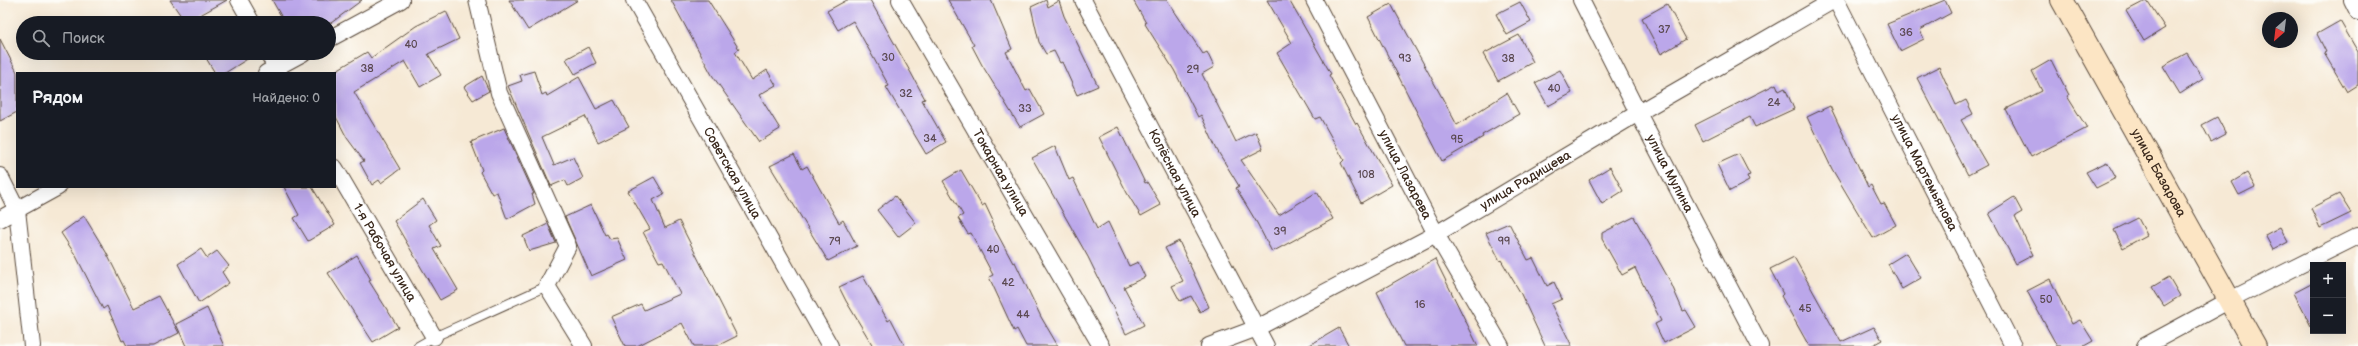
<!DOCTYPE html>
<html lang="ru">
<meta charset="utf-8">
<style>
body{margin:0;font-family:"Balsamiq Sans",sans-serif;background:#20242c;color:#f1f3f6}
.controls{position:absolute;right:12px;bottom:12px;display:grid;overflow:hidden;border-radius:0px;box-shadow:0 4px 16px #0002}
.controls button{width:36px;height:36px;display:grid;place-items:center;padding:0;border:0;border-bottom:1px solid #363941;background:#171b24;color:#f1f3f6;font:20px sans-serif}
.compass{position:absolute;left:2262px;top:12px;width:36px;height:36px;border-radius:50%;background:#171b24;box-shadow:0 4px 16px #0002;rotate:208deg}
.list{margin:0;padding:0;list-style:none}
h2{display:flex;justify-content:space-between;align-items:center;height:52px;margin:0;padding:0 16px;font-size:17px}
h2 small{font-size:13px;font-weight:400;color:#9ea1a6}
.icon{flex:none;width:22px;height:22px;fill:none;stroke:currentColor;stroke-width:2;stroke-linecap:round;stroke-linejoin:round}
.map{position:relative;flex:none;width:2358px;height:346px;overflow:hidden}
.search{position:absolute;background:#171b24;box-shadow:0 4px 16px #0002;left:16px;top:16px;width:320px;height:44px;display:flex;align-items:center;gap:10px;box-sizing:border-box;padding:0 14px;border-radius:22px;color:#9ea1a6;font-size:15px}
.panel{position:absolute;background:#171b24;box-shadow:0 4px 16px #0002;left:16px;top:72px;width:320px;height:116px;border-radius:0px}
.map>svg:first-child{display:block}
.building{fill:#bba7ea}
.lines{fill:none;stroke-linecap:round;stroke-linejoin:round}
.service-casing{stroke:#574739;stroke-width:10}
.minor-casing{stroke:#574739;stroke-width:18}
.secondary-casing{stroke:#574739;stroke-width:24}
.service{stroke:#fff;stroke-width:8}
.minor{stroke:#fff;stroke-width:16}
.secondary{stroke:#fce5c4;stroke-width:22}
.labels{text-anchor:middle;dominant-baseline:central;stroke-width:3;stroke-linejoin:round;paint-order:stroke}
.number-label{font-size:11px;fill:#5b4951}
.street-label{font-size:13px;fill:#3b2a1e;stroke:#fdfcf7}
</style>
<div class="map">
<svg width="2358" height="346" viewBox="0 0 2358 346">
<rect width="100%" height="100%" fill="#fdfcf7"/>
<filter id="ink" filterUnits="userSpaceOnUse"><feTurbulence type="fractalNoise" baseFrequency=".025" numOctaves="2"/><feDisplacementMap in="SourceGraphic" scale="8" xChannelSelector="R" yChannelSelector="G"/><feConvolveMatrix kernelMatrix="1 2 1 2 8 2 1 2 1" color-interpolation-filters="sRGB"/></filter>
<filter id="wash" filterUnits="userSpaceOnUse"><feTurbulence type="fractalNoise" baseFrequency=".012" numOctaves="4" result="noise"/><feDisplacementMap in="SourceGraphic" scale="16" xChannelSelector="R" yChannelSelector="G"/><feGaussianBlur stdDeviation="0.9" result="paint"/><feColorMatrix in="noise" values="0 0 0 0 0 0 0 0 0 0 0 0 0 0 0 0 0 1.4 0 .05"/><feComposite in="paint" operator="in"/></filter>
<g filter="url(#wash)">
<rect width="100%" height="100%" fill="#f6e9d5"/>
<g id="blocks">
<!-- building -->
<path class="building" d="M170,0H227L186,23Z
M272,0H362L331,23H285Z
M509,0H578L528,30Z
M671,0H708L739,49L735,52L752,80L767,70L776,85L759,95L780,129L759,142L712,75Z
M847,0H870L911,73L925,99L922,100L946,142L926,154L886,87L889,86L853,21L838,30L827,11Z
M948,0H991L1012,49L1006,52L1026,91L1030,89L1044,114L1020,127L982,65L972,46L974,45Z
M1046,0L1048,7L1059,1L1064,16L1098,86L1077,95L1062,62L1060,63L1054,51L1046,54L1039,42L1031,7Z
M1133,0H1167L1203,54L1207,52L1214,67L1202,74L1236,142L1256,132L1263,149L1241,160L1279,215L1317,192L1333,219L1272,252L1257,223L1236,188L1239,186L1217,150L1201,115L1198,117L1174,70L1145,24L1146,23Z
M1267,0H1289L1331,74L1329,75L1356,124L1357,123L1392,185L1361,203L1341,163L1344,160L1320,117L1315,119L1277,53L1292,43Z
M1945,0L1951,13L1920,30L1924,39L1900,51L1887,24Z
M2147,0L2165,28L2144,41L2126,11Z
M1520,2L1531,22L1507,35L1496,14Z
M1391,4L1457,125L1507,93L1519,114L1482,135L1483,137L1442,161L1368,17Z
M1667,4L1686,39L1661,54L1642,18Z
M446,11L459,39L428,54L441,75L420,87L405,61L354,92L400,169L381,183L379,180L372,185L360,163L364,161L347,138L335,115V71L367,52L371,58L416,26Z
M2340,21L2358,52V85L2347,92L2324,53L2326,52L2317,34Z
M1519,35L1533,62L1498,81L1483,54Z
M0,39L17,72V112L0,121Z
M588,47L596,63L575,74L566,59Z
M203,53H257L225,73H215Z
M2187,53L2203,79L2180,94L2163,66Z
M2051,60L2069,95L2067,96L2087,128L2031,157L2006,109L2042,91L2032,71Z
M1939,67L1956,105L1966,100L1973,114L1961,120L1987,165L1968,175L1917,78Z
M1560,70L1572,93L1548,106L1535,83Z
M534,71L542,95L546,93L547,96L579,77L596,109L614,100L629,127L598,142L585,116L542,137L554,165L573,157L583,178L568,186L565,180L551,186L508,86L522,81L520,75Z
M482,76L489,91L473,100L464,87Z
M1776,84L1779,91L1785,88L1794,109L1755,127L1750,117L1703,141L1695,125Z
M1830,106L1868,187L1871,185L1881,204L1884,203L1896,225L1873,238L1832,169L1807,117Z
M2217,117L2226,134L2211,142L2202,125Z
M1118,127L1145,183L1147,182L1161,205L1141,216L1127,193L1099,137Z
M504,128L534,194H532L535,204L507,219L497,192L492,194L480,172L482,170L471,142Z
M1055,146L1069,180L1073,178L1097,229L1108,222L1129,266L1138,262L1145,277L1124,287L1144,325L1126,334L1088,257L1032,158Z
M794,154L802,169L807,166L839,223L843,220L857,246L828,261L770,166Z
M1739,154L1750,175L1747,176L1749,181L1730,191L1717,164Z
M2107,162L2116,178L2096,188L2086,172Z
M1610,167L1623,191L1602,204L1589,180Z
M961,170L982,206L985,204L993,221L991,222L1013,263L1015,262L1041,317L1058,346H1026L1017,329L1014,331L989,277L993,275L971,233L968,234L958,218L963,215L943,181Z
M2247,173L2255,187L2239,195L2232,182Z
M654,177L664,194L653,200L665,228L679,221L737,336L717,346H694L682,323L637,346H625L611,317L641,304L644,310L680,294L663,261L659,262L643,232L650,229L628,191Z
M284,187H312L335,225L308,241L294,218L299,215Z
M2339,194L2351,213L2320,228L2311,208Z
M895,196L916,223L898,237L877,210Z
M2014,197L2022,212L2015,216L2033,255L2016,264L1989,213Z
M423,199L436,220L429,225L441,246L434,249L458,290L440,300L394,221Z
M591,205L605,235L607,234L610,239L617,238L627,260L591,276L565,217Z
M84,216L106,252L134,308L159,296L179,333L153,346H127L124,340L122,341L107,306L103,309L76,256L61,233Z
M1634,217L1670,281L1683,311L1686,310L1696,327L1664,343L1655,324L1661,321L1635,268L1622,275L1602,239V233Z
M2138,218L2147,235L2123,248L2114,230Z
M1509,223L1528,260L1533,258L1547,286L1554,282L1562,299L1551,304L1572,346H1545L1520,292L1501,260L1500,261L1486,233Z
M548,224L556,243L529,251L523,236Z
M2280,227L2288,242L2273,250L2265,235Z
M1179,241L1209,307L1200,312L1191,296L1180,301L1172,286L1183,281L1165,248Z
M201,249L207,258L217,251L229,266L222,272L229,283L199,303L178,264Z
M1906,253L1921,278L1902,289L1888,264Z
M357,255L371,280L369,281L398,327L373,342L328,273Z
M1794,257L1841,342L1874,327L1882,340L1871,346H1809L1781,296L1783,294L1770,269Z
M1435,259L1478,346H1404L1377,292Z
M863,276L888,321L891,319L905,346H873L846,301L839,287Z
M2169,277L2180,296L2164,306L2152,287Z
M2050,279L2072,324L2080,320L2093,341L2084,346H2057L2027,291Z
M2313,283V330L2294,293Z
M207,308L224,346H186L176,324Z
M1339,328L1349,346H1308Z"/>
</g>
</g>
<g filter="url(#ink)">
<use href="#blocks" fill-opacity="0" stroke="#574739" stroke-width="1"/>
<g class="lines">
<!-- service casing -->
<g class="service-casing">
<path id="service" d="M418,346L434,337L547,286"/>
</g>
<!-- minor casing -->
<g class="minor-casing">
<g id="minor">
<path d="M239,0L252,23"/>
<path d="M477,0L499,93L568,246L547,286L584,346"/>
<path id="s1" d="M634,0L830,346"/>
<path id="s2" d="M900,0L1101,346"/>
<path id="s3" d="M1083,0L1266,346"/>
<path id="s4" d="M1314,0L1436,234L1501,346"/>
<path id="s5" d="M1581,0L1638,113L1760,346"/>
<path id="s6" d="M1836,0L2013,346"/>
<path d="M2352,0L2358,12"/>
<path d="M329,39L401,0"/>
<path d="M268,53L279,73"/>
<path d="M266,73L303,53"/>
<path id="s7" d="M335,168L434,337"/>
<path d="M0,176L17,210L32,346"/>
<path d="M0,219L58,187"/>
<path id="s8" d="M1209,346L1257,328L1436,234L1638,113L1834,0"/>
<path d="M2145,346L2230,300L2358,236"/>
</g>
</g>
<!-- secondary casing -->
<g class="secondary-casing">
<g id="secondary">
<path id="s9" d="M2062,0L2255,346"/>
</g>
</g>
<!-- service -->
<use href="#service" class="service"/>
<!-- minor -->
<use href="#minor" class="minor"/>
<!-- secondary -->
<use href="#secondary" class="secondary"/>
</g>
</g>
<g class="labels">
<!-- number labels -->
<g class="number-label">
<text x="1664" y="29">37</text>
<text x="1906" y="32">36</text>
<text x="411" y="44">40</text>
<text x="888" y="57">30</text>
<text x="1405" y="58">93</text>
<text x="1508" y="58">38</text>
<text x="367" y="68">38</text>
<text x="1193" y="69">29</text>
<text x="1554" y="88">40</text>
<text x="906" y="93">32</text>
<text x="1774" y="102">24</text>
<text x="1025" y="108">33</text>
<text x="930" y="138">34</text>
<text x="1457" y="139">95</text>
<text x="1366" y="174">108</text>
<text x="1280" y="231">39</text>
<text x="835" y="241">79</text>
<text x="1504" y="241">99</text>
<text x="993" y="249">40</text>
<text x="1008" y="282">42</text>
<text x="2046" y="299">50</text>
<text x="1420" y="304">16</text>
<text x="1805" y="308">45</text>
<text x="1023" y="314">44</text>
</g>
<!-- street labels -->
<g class="street-label">
<text stroke="none"><textPath href="#s1" startOffset="199">Советская улица</textPath></text>
<text stroke="none"><textPath href="#s2" startOffset="200">Токарная улица</textPath></text>
<text stroke="none"><textPath href="#s3" startOffset="196">Колёсная улица</textPath></text>
<text stroke="none"><textPath href="#s6" startOffset="194">улица Мартемьянова</textPath></text>
<text stroke="none"><textPath href="#s9" startOffset="198">улица Базарова</textPath></text>
<text stroke="none"><textPath href="#s5" startOffset="195">улица Мулина</textPath></text>
<text stroke="none"><textPath href="#s4" startOffset="197">улица Лазарева</textPath></text>
<text stroke="none"><textPath href="#s8" startOffset="358">улица Радищева</textPath></text>
<text stroke="none"><textPath href="#s7" startOffset="98">1-я Рабочая улица</textPath></text>
</g>
</g>
</svg>
<div class="controls">
<button>+</button>
<button>−</button>
</div>
<svg class="compass" viewBox="-18 -18 36 36"><path d="M0-13l5 13h-10z" fill="#e53935"/><path d="M0 13l5-13h-10z" fill="#9ea1a6"/></svg>
<div class="search"><svg class="icon" aria-label="search" viewBox="0 0 24 24"><circle cx="10" cy="10" r="6"/><path d="M15 15l6 6"/></svg>Поиск</div>
<section class="panel">
<h2>Рядом<small>Найдено: 0</small></h2>
<ul class="list">
</ul>
</section>
</div>
